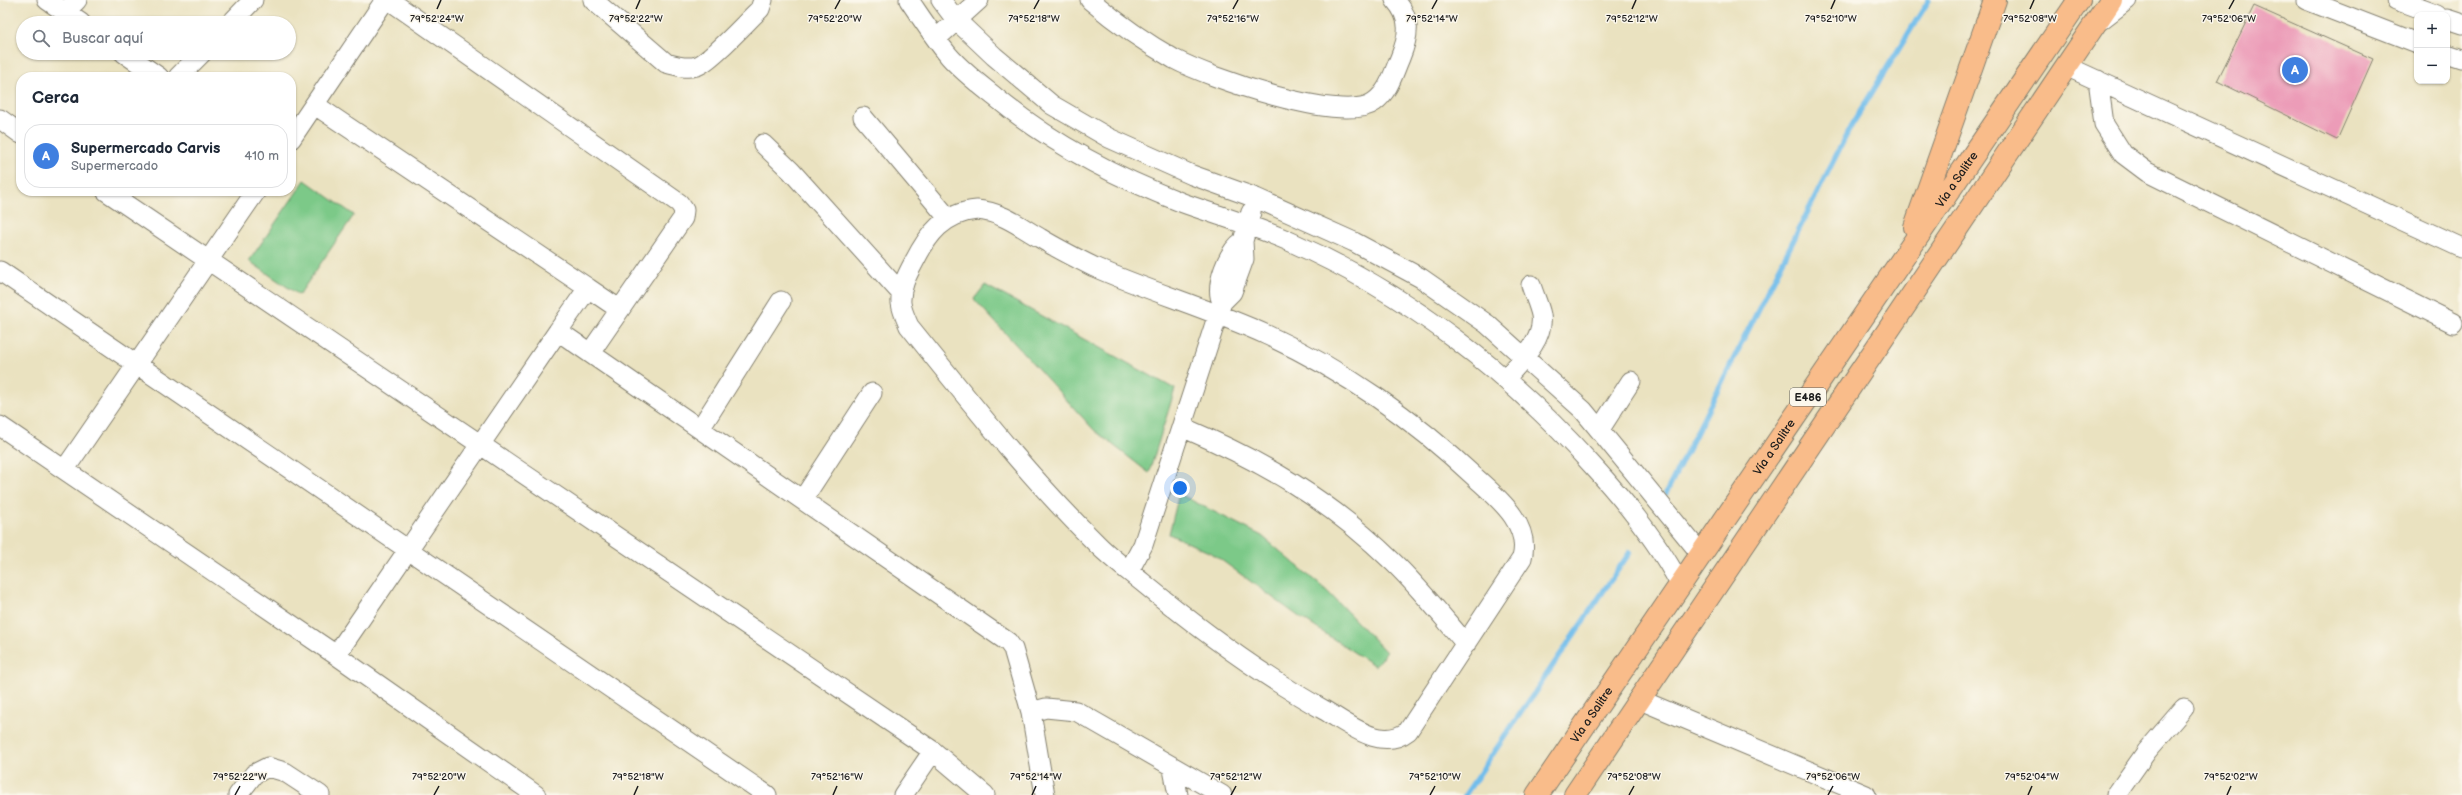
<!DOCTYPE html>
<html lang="es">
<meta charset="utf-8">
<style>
body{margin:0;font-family:"Balsamiq Sans",sans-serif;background:#f6f6f7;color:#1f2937}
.controls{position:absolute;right:12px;top:12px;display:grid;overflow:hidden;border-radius:8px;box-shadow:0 1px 3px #0004}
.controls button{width:36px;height:36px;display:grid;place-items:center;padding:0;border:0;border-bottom:1px solid #e0e1e3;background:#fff;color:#1f2937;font:20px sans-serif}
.you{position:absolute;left:1180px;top:488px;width:14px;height:14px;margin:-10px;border:3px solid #fff;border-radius:50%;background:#1a73e8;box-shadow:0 0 0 6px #1a73e833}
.badge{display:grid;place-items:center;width:26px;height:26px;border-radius:50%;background:#ea580c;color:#fff;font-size:13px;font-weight:700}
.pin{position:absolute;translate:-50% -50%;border:2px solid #fff;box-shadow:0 1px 4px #0006}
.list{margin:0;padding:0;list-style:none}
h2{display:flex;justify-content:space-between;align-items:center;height:52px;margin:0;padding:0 16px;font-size:17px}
h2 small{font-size:13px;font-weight:400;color:#747a83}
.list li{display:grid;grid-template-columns:26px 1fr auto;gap:12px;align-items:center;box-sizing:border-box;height:64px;margin:0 8px 8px;padding:0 8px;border:1px solid #e0e1e3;border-radius:16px}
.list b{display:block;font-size:15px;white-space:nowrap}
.list p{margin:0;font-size:13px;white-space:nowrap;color:#747a83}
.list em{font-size:13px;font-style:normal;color:#747a83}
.icon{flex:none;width:22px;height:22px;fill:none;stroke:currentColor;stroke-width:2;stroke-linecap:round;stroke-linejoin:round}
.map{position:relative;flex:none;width:2462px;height:795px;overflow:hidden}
.search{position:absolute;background:#fff;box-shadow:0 1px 3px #0004;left:16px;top:16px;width:280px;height:44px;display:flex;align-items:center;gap:10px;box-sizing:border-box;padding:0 14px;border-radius:22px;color:#747a83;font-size:15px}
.panel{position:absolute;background:#fff;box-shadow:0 1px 3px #0004;left:16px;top:72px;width:280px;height:124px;border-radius:16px}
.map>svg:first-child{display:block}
.green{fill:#7bc988;stroke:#4c7252}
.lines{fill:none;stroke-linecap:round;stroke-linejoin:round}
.stream{stroke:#71bdeb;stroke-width:5.5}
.building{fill:#ec9cb8}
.minor-casing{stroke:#837f6e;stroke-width:21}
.major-casing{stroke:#837f6e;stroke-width:24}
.minor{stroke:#fff;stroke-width:19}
.major{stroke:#f9bc8a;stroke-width:22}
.ticks{fill:none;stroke:#1c1c1c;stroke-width:1.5}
.labels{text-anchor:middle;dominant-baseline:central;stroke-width:3;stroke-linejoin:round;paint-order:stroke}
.shield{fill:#fbf7ec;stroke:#5f5e5a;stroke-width:1}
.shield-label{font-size:11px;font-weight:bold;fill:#1c1c1c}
.street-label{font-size:12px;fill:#1c1c1c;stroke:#fbf7ec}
.ticks-label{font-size:10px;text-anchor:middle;fill:#1c1c1c;stroke:#fbf7ec;stroke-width:3;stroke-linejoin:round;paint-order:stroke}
</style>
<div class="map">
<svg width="2462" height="795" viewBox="0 0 2462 795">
<rect width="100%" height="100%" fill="#fbf7ec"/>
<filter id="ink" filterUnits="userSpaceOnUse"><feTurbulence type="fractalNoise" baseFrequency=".025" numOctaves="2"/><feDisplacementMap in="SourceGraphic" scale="8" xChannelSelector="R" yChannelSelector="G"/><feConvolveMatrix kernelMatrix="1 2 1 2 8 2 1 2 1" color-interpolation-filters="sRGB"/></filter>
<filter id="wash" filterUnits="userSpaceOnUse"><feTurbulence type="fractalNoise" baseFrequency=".012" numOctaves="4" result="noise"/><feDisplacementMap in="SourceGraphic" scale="16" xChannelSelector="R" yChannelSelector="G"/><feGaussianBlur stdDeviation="0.9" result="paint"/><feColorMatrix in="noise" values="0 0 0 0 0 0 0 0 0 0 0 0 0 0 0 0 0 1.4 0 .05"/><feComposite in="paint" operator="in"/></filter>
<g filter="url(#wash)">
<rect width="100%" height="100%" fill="#eae2c0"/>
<!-- green -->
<path class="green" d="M305,180L354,215L299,295L249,261Z
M985,285L1175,389L1149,473L1094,430L974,299Z
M1179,494L1262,536L1327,591L1386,652L1375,666L1298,616L1213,554L1169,534Z"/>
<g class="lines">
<!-- stream -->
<path class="stream" d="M1666,493L1850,128L1929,0
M1465,795L1630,552"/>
</g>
<g id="blocks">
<!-- building -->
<path class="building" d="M2254,6L2373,59L2337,140L2217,81Z"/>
</g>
</g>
<g filter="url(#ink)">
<use href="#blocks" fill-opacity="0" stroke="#837f6e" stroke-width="1"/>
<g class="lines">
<!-- minor casing -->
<g class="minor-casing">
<path id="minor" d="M47,0L81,23
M389,0L679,203L684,210L683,218L590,353
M593,0L666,63C676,66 687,69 697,66C710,62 748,20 760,9L763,0
M909,0C922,19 935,39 949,56C962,71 979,84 994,96C1050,143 1115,177 1183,203C1219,216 1255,226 1291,242C1405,292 1509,372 1592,465C1626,502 1657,540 1680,584
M941,0L956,20L994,56L1052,105L1109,138L1192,175L1256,198L1354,242L1421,278L1487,324L1583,410L1701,554
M1090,0C1116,22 1144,42 1174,59C1208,77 1343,125 1374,102C1389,91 1393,74 1400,58C1409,36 1412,19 1395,0
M2306,0L2417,43
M2396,0L2437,15
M65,12L77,0
M2447,19L2462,24
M2101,20L2127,0
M231,23L253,0
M937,38L979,0
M124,53L159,77
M2447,54L2462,59
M2066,66L2462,248
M178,77L202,53
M2098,80L2104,124L2123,154L2147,172L2453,323
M315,105L588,288L558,331
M863,117L948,218
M0,119L21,134
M291,139L385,0
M763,144L791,171L901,293
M106,191L933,751L985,795
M977,210C1002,212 1019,226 1040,238C1058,249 1076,258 1094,267C1151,292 1210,309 1267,335C1347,372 1412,418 1477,479C1499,499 1531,525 1522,558L1408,731C1381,752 1349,724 1324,710C1259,674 1199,629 1142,582C1126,569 1108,556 1094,541C1027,475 968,399 909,326C906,319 902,311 901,303C900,288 907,275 914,262C928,234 944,213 977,210Z
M0,271L767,795
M588,288L619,309
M1222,302C1214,286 1228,251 1243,241
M1505,379C1519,363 1545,339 1541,315C1539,305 1534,295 1531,285
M0,426L336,655L536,795
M1182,427C1264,462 1328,499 1393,562C1419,587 1442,616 1466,644
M700,429L781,301
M1600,429L1631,381
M65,469L256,191
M803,499L872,393
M1129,571L1143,545L1222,302L1232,292L1244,259L1243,241L1251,212
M336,655L558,331L1008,642L1013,649L1031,712L1045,795
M1638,699L1866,795
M1031,712L1046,708L1076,711L1222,795
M1173,769L1178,795
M238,795L254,774L268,767L285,772L320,795
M903,795L933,751
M2116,795L2147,751L2184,708"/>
</g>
<!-- major casing -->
<g class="major-casing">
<g id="major">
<path d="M1915,227L1995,0"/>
<path id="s1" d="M1537,795L2079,0"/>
<path d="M1575,795L2111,0"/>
</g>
</g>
<!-- minor -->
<use href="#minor" class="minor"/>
<!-- major -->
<use href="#major" class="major"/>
</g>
</g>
<!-- ticks -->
<path class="ticks" d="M437,9L441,0M636,9L640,0M835,9L840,0M1034,9L1039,0M1233,9L1238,0M1432,9L1437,0M1632,9L1636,0M1831,9L1835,0M2030,9L2034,0M2229,9L2234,0M235,795L240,786M434,795L439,786M634,795L638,786M833,795L837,786M1032,795L1036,786M1231,795L1236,786M1430,795L1435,786M1629,795L1634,786M1828,795L1833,786M2028,795L2032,786M2227,795L2231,786"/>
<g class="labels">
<!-- shield labels -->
<rect class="shield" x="1790" y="388" width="36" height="18" rx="3"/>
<g class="shield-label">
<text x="1808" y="397">E486</text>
</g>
<!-- street labels -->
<g class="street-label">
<text stroke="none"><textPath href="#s1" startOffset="745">Vía a Salitre</textPath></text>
<text stroke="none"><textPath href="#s1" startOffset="421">Vía a Salitre</textPath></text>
<text stroke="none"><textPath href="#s1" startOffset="97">Vía a Salitre</textPath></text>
</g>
</g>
<g class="ticks-label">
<text x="437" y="22">79°52'24"W</text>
<text x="636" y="22">79°52'22"W</text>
<text x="835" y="22">79°52'20"W</text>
<text x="1034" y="22">79°52'18"W</text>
<text x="1233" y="22">79°52'16"W</text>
<text x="1432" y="22">79°52'14"W</text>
<text x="1632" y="22">79°52'12"W</text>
<text x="1831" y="22">79°52'10"W</text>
<text x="2030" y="22">79°52'08"W</text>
<text x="2229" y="22">79°52'06"W</text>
<text x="240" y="780">79°52'22"W</text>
<text x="439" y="780">79°52'20"W</text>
<text x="638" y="780">79°52'18"W</text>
<text x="837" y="780">79°52'16"W</text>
<text x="1036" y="780">79°52'14"W</text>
<text x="1236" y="780">79°52'12"W</text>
<text x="1435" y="780">79°52'10"W</text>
<text x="1634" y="780">79°52'08"W</text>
<text x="1833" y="780">79°52'06"W</text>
<text x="2032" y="780">79°52'04"W</text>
<text x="2231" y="780">79°52'02"W</text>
</g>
</svg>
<div class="controls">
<button>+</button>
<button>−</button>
</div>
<div class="you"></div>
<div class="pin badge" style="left:2295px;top:70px;background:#3f7fe0">A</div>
<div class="search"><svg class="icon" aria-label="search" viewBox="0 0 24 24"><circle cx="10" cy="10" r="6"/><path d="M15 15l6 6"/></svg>Buscar aquí</div>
<section class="panel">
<h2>Cerca<small></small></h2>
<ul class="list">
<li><span class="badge" style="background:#3f7fe0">A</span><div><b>Supermercado Carvis</b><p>Supermercado</p></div><em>410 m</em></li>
</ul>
</section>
</div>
